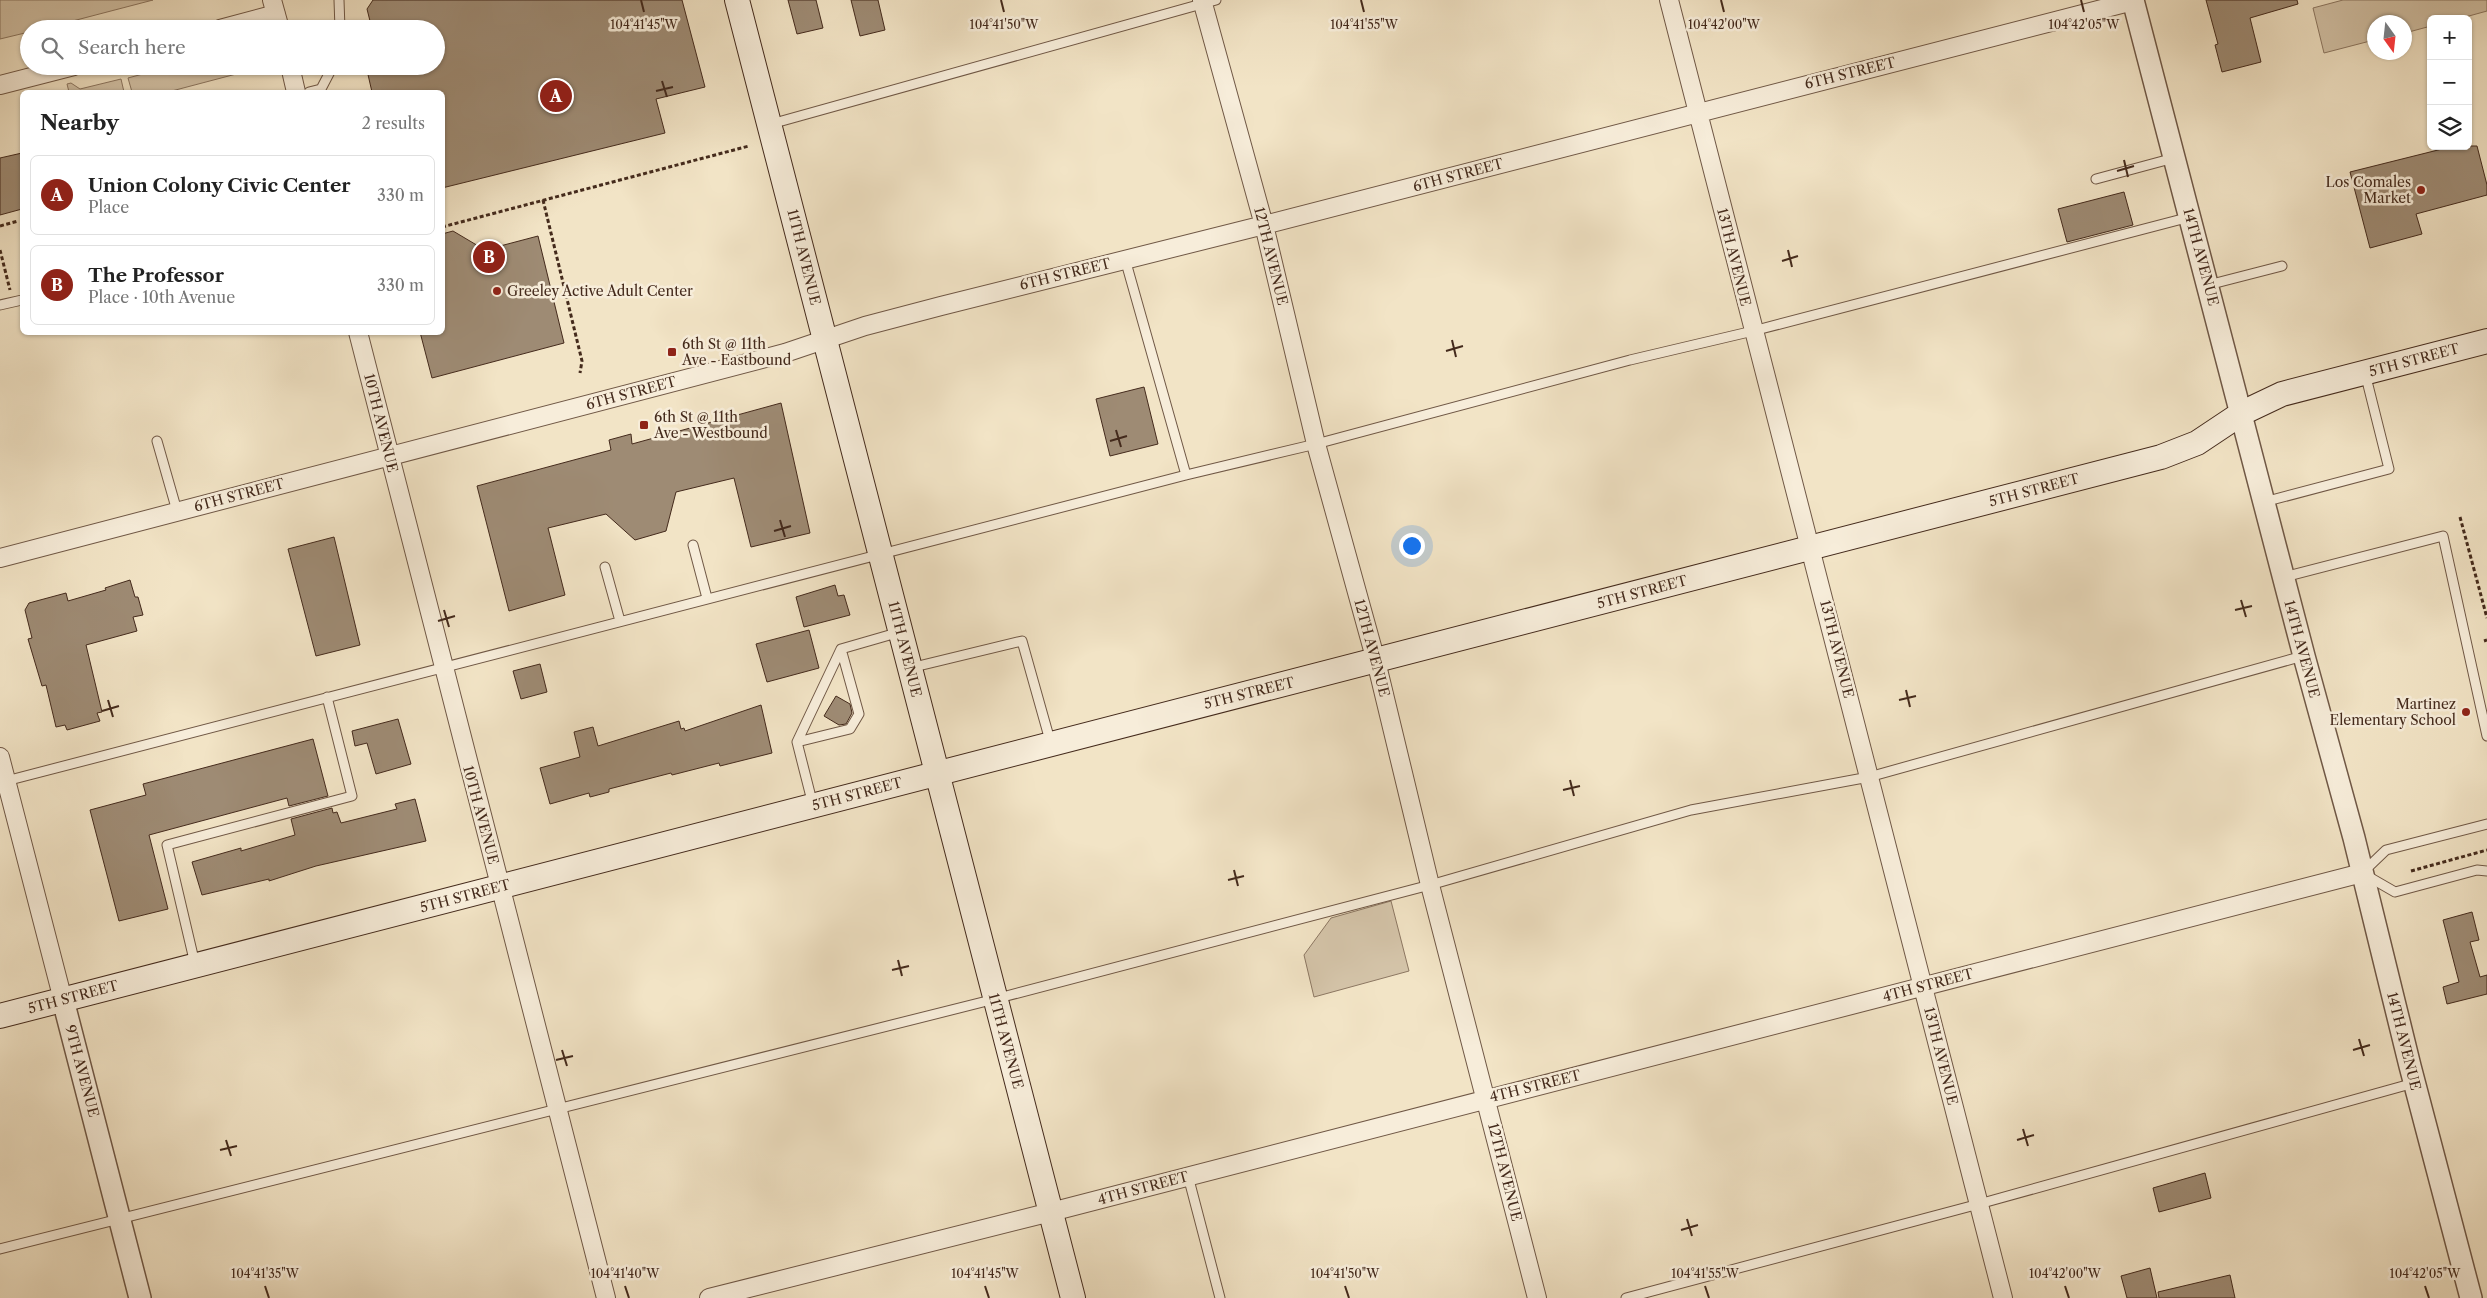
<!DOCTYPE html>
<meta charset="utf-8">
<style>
body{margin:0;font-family:"Libre Caslon Text",serif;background:#f6f6f6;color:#222}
.controls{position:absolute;right:15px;top:15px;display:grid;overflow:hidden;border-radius:8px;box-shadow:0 1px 4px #0004}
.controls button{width:45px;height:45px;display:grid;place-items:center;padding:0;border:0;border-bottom:1px solid #e0e0e0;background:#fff;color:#222;font:25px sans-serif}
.compass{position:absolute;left:2367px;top:15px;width:45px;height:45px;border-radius:50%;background:#fff;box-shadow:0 1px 4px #0004;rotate:165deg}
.you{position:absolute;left:1411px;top:545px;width:18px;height:18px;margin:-12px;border:4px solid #fff;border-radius:50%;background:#1a73e8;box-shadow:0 0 0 8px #1a73e833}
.badge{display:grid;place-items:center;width:32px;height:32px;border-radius:50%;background:#8f2418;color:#fff;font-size:16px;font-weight:700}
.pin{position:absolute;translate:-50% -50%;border:2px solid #fff;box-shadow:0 1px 5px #0006}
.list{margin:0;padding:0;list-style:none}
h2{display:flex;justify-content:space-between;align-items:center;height:65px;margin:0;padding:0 20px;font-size:21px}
h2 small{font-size:16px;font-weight:400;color:#767676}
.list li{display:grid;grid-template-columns:32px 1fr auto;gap:15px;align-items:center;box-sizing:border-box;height:80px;margin:0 10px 10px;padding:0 10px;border:1px solid #e0e0e0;border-radius:8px}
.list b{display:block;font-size:19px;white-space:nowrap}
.list p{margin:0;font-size:16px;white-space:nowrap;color:#767676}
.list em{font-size:16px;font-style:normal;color:#767676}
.icon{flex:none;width:28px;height:28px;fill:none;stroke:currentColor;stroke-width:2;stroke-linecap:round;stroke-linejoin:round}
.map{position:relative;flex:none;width:2487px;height:1298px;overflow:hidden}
.search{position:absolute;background:#fff;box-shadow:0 1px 4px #0004;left:20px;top:20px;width:425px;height:55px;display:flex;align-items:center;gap:12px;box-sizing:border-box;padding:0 18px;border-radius:28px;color:#767676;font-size:19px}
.panel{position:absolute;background:#fff;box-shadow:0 1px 4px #0004;left:20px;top:90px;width:425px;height:245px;border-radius:8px}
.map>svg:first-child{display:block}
.green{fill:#d4c4a9;stroke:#8c7762}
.building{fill:#9e8b74;stroke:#442a1c}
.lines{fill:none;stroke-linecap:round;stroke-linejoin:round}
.service-casing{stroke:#705846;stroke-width:11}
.minor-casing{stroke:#705846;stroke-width:20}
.tertiary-casing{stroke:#705846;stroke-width:24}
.secondary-casing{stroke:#442a1c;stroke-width:26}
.path{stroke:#442a1c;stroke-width:3;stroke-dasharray:4 2.5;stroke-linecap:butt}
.service{stroke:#f7edda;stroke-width:9}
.minor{stroke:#f7edda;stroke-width:18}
.tertiary{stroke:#f7edda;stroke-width:21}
.secondary{stroke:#f7edda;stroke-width:24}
.ticks{fill:none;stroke:#442a1c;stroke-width:2}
.poi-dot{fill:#8f2418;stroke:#f7edda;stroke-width:2}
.labels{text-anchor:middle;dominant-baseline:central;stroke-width:5;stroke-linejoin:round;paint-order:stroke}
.street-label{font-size:14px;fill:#442a1c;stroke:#f7edda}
.poi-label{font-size:14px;fill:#442a1c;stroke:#f7edda;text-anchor:start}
.ticks-label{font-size:12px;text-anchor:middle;fill:#442a1c;stroke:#f7edda;stroke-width:5;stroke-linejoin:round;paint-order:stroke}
</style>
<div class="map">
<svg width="2487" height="1298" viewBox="0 0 2487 1298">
<rect width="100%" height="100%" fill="#f2e4c6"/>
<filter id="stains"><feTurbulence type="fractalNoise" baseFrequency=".004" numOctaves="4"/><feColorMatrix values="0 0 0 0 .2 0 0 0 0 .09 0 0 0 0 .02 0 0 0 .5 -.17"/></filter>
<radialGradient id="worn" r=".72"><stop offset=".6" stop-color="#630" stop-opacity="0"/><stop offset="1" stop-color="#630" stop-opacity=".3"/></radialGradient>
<!-- green -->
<path class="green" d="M0,0H153L42,29H29V32L0,39Z
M2343,0H2487V11L2458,19H2431V26L2405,33L2404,22H2374V40L2324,53L2313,8Z
M172,66H239L240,73L168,92H132L128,78Z
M121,79L124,92H69L67,84L71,83L80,89Z
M1391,901L1409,971L1314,997L1304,955L1331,918Z"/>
<!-- building -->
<path class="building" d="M373,0H682L705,87L656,99L665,133L442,188V92H372L366,66H436V29H372L367,9Z
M788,0H816L823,28L797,34Z
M851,0H878L885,30L860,36Z
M2206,0H2297L2298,4L2250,18L2261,62L2222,72L2215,45L2218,44Z
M2454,146H2477L2487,185V195L2416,214L2422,234L2370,248L2350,172Z
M22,153V209L0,215V158Z
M2124,192L2133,225L2067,242L2058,209Z
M453,231L485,250L538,236L564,343L432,378L420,332H442V234Z
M1144,387L1158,444L1110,456L1096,399Z
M781,403L810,533L751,547L734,478L676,492L666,531L635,540L606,514L548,528L565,595L509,611L477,486L611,450L609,440L631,434L632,444Z
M334,537L360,645L316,656L288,549Z
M130,580L135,597H138L143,615L133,617L137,631L86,645L102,712L97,713L100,721L67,730L65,725L56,727L46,685L42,686L28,639L32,638L25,610L29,603L66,593L68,601L106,590L105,588Z
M835,585L838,596L844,595L850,615L804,627L796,597Z
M809,630L819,668L767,682L756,644Z
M540,664L547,692L521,699L513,671Z
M836,696L850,704L852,713L846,724L839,725L824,716Z
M761,705L772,753L720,766L719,763L672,775L671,773L609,789V792L590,797L589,793L550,804L540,768L580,757L574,732L593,727L598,746L679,721L681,729L684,728L685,731Z
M398,719L411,764L376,774L367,743L355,746L352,731Z
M313,739L328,796L289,806L287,798L149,835L168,909L119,921L90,810L146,795L143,784Z
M415,799L426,841L316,866L269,881V879L202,895L192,862L241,848V851L295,835L291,819L332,808L333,813L337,812L341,823L397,809L395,804Z
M2472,912L2479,940L2470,942L2480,977L2487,975V994L2447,1004L2443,987L2459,982L2443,920Z
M2205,1173L2211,1198L2159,1212L2153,1188Z
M2150,1268L2157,1298H2127L2121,1276Z
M2230,1275L2235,1298H2159L2158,1292Z"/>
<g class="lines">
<!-- service casing -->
<g class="service-casing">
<path id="service" d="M339,0L340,29
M309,92L321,89L333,66
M771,124L1216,0
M2096,179L2174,158
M1125,259L1186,475
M2208,285L2282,266
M0,305L22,300
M157,441L177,511
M2264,502L2389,469L2365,373
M693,545L707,598
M605,567L620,621
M2284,577L2443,536L2487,736
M910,668L1022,641L1051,744
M797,742L841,649
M6,781L1186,475L1316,444L1630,360L1753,331L2190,217
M813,805L797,742L850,729L859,714L841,649L900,632
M2487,824L2386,850L2362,873L2395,892L2477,870L2487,871
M195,964L167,845L352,796L327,697
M1188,1176L1220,1298
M0,1249L995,999L1430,885L1691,810L1869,777L2303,656
M1626,1298L1979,1204L2414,1083"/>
</g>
<!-- minor casing -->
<g class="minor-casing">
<path id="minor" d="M272,0L280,29
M1202,0L1264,225L1316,444L1376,661L1430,885L1537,1298
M1669,0L2003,1298
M220,29L276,14
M290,66L296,92
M0,85L74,66
M358,332L606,1298
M0,558L785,353L865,326L941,306L1264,225L2133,1
M0,757L63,1000
M709,1298L1051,1212L2362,873"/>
</g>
<!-- tertiary casing -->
<g class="tertiary-casing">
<path id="tertiary" d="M2133,0L2304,656L2354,838L2410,1066L2471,1298
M63,1000L140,1298"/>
</g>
<!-- secondary casing -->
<g class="secondary-casing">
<path id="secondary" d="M737,0L1073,1298
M0,1016L2161,457L2197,443L2242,413L2282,394L2487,341"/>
</g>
<!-- path -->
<path class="path" d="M543,200L582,361L580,373
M0,226L18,221
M442,227L749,146
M0,250L10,290
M2460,517L2487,618
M2484,641L2487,640
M2411,871L2487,850"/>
<!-- service -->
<use href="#service" class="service"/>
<!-- minor -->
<use href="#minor" class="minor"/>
<!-- tertiary -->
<use href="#tertiary" class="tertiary"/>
<!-- secondary -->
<use href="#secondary" class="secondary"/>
</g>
<!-- ticks -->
<path class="ticks" d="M641,0L644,12M1001,0L1004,12M1361,0L1364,12M1721,0L1724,12M2081,0L2084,12M662,81L667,97M656,91L673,87M2124,160L2128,177M2117,171L2134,166M1788,250L1792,267M1782,261L1798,256M1452,340L1456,357M1446,351L1463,346M1116,430L1121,447M1110,441L1127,436M780,520L785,537M774,531L791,526M2241,600L2246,617M444,610L449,627M2235,610L2252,606M438,621L455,616M1906,690L1910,707M108,700L113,717M1899,700L1916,696M102,711L119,706M1570,780L1574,796M1563,790L1580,786M1234,870L1238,886M1228,880L1244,876M898,960L902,976M892,970L909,966M2359,1039L2364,1056M562,1050L567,1066M2353,1050L2370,1045M556,1060L573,1056M2023,1129L2028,1146M226,1140L231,1156M2017,1140L2034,1135M220,1150L237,1146M1687,1219L1692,1236M1681,1230L1698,1225M265,1286L269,1298M625,1286L629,1298M985,1286L989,1298M1345,1286L1349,1298M1705,1286L1709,1298M2065,1286L2069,1298M2425,1286L2429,1298"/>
<!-- markers -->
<g class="poi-dot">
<circle cx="2421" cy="190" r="5"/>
<circle cx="497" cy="291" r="5"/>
<rect x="667" y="347" width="10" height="10" rx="2.5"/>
<rect x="639" y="420" width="10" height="10" rx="2.5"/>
<circle cx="2466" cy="712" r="5"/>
</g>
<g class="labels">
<!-- street labels -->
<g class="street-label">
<text transform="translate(1850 73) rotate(-14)">6TH STREET</text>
<text transform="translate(1458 175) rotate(-15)">6TH STREET</text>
<text transform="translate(1271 256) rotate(76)">12TH AVENUE</text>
<text transform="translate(804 257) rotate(76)">11TH AVENUE</text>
<text transform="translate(1734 257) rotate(76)">13TH AVENUE</text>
<text transform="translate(2201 257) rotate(75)">14TH AVENUE</text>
<text transform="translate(1065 274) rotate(-14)">6TH STREET</text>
<text transform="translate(2414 360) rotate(-15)">5TH STREET</text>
<text transform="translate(631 393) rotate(-15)">6TH STREET</text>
<text transform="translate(381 423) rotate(76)">10TH AVENUE</text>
<text transform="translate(2034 490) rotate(-15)">5TH STREET</text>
<text transform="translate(239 495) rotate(-15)">6TH STREET</text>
<text transform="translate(1642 592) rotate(-15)">5TH STREET</text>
<text transform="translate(1372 648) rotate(75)">12TH AVENUE</text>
<text transform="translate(905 649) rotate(76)">11TH AVENUE</text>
<text transform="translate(1837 649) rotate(76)">13TH AVENUE</text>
<text transform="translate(2302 649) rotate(75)">14TH AVENUE</text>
<text transform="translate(1249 693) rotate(-14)">5TH STREET</text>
<text transform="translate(857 794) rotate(-15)">5TH STREET</text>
<text transform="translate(481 815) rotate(75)">10TH AVENUE</text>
<text transform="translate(465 896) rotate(-15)">5TH STREET</text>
<text transform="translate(1928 985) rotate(-15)">4TH STREET</text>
<text transform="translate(73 997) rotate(-15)">5TH STREET</text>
<text transform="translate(1006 1041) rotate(75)">11TH AVENUE</text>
<text transform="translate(2404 1041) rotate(76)">14TH AVENUE</text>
<text transform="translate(1941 1056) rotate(76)">13TH AVENUE</text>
<text transform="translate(82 1071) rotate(75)">9TH AVENUE</text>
<text transform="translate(1535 1086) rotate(-14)">4TH STREET</text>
<text transform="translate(1505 1172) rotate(76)">12TH AVENUE</text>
<text transform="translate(1143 1188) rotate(-15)">4TH STREET</text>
</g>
<!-- poi labels -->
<g class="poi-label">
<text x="2411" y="182" text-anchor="end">Los Comales<tspan x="2411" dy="16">Market</tspan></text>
<text x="507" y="291">Greeley Active Adult Center</text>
<text x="682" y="344">6th St @ 11th<tspan x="682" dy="16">Ave - Eastbound</tspan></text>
<text x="654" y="417">6th St @ 11th<tspan x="654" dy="16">Ave - Westbound</tspan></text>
<text x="2456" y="704" text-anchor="end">Martinez<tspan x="2456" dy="16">Elementary School</tspan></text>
</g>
</g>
<g class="ticks-label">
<text x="644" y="29">104°41'45"W</text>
<text x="1004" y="29">104°41'50"W</text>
<text x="1364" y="29">104°41'55"W</text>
<text x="1724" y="29">104°42'00"W</text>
<text x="2084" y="29">104°42'05"W</text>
<text x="265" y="1278">104°41'35"W</text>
<text x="625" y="1278">104°41'40"W</text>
<text x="985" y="1278">104°41'45"W</text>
<text x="1345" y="1278">104°41'50"W</text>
<text x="1705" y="1278">104°41'55"W</text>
<text x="2065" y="1278">104°42'00"W</text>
<text x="2425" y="1278">104°42'05"W</text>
</g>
<rect width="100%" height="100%" filter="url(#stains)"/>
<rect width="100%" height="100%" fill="url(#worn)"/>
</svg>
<div class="controls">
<button>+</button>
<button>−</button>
<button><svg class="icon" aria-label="layers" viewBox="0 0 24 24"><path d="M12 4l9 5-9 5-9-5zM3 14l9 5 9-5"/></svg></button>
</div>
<svg class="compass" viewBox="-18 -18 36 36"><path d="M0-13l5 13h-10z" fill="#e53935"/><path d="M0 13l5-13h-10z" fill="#767676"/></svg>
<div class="you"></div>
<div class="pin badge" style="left:556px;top:96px">A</div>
<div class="pin badge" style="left:489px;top:257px">B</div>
<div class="search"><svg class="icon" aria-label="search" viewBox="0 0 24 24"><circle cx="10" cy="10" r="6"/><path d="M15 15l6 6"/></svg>Search here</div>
<section class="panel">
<h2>Nearby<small>2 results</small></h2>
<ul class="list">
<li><span class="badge">A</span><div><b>Union Colony Civic Center</b><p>Place</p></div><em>330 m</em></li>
<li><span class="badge">B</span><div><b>The Professor</b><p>Place · 10th Avenue</p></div><em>330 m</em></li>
</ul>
</section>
</div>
